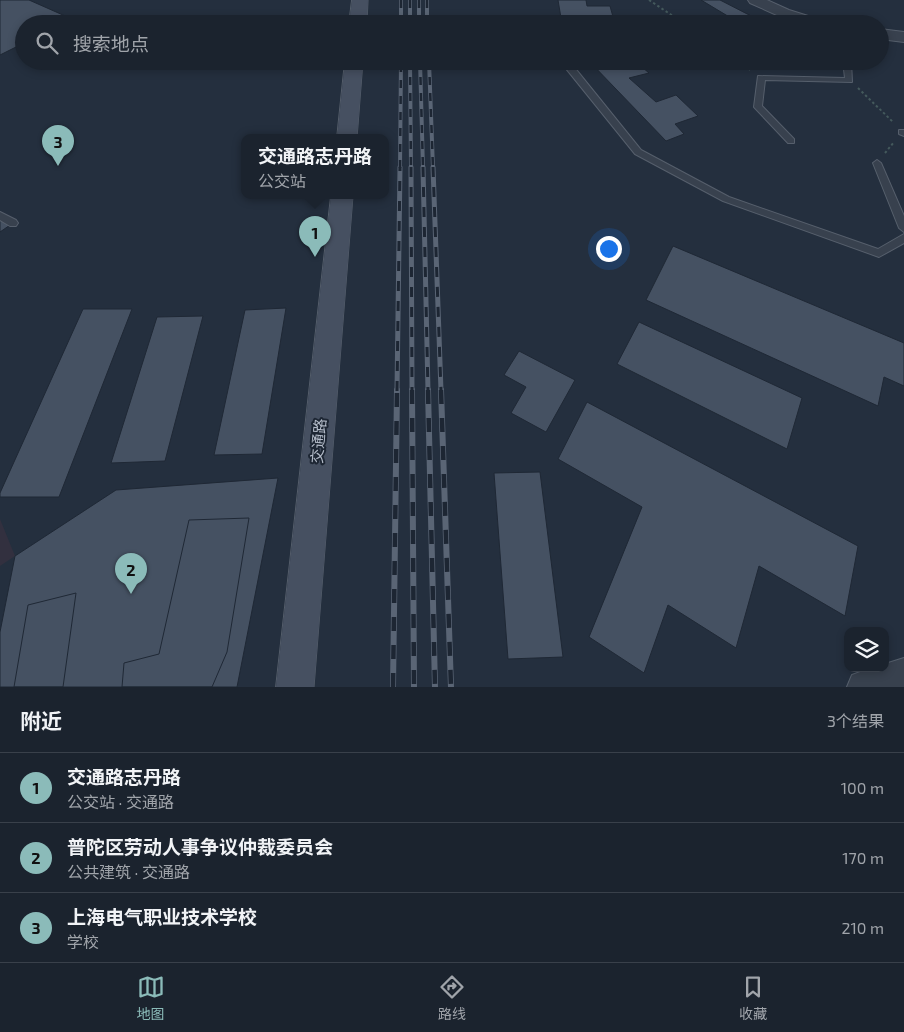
<!DOCTYPE html>
<html lang="zh">
<meta charset="utf-8">
<style>
body{margin:0;font-family:"Exo 2","Noto Sans SC",sans-serif;background:#242b36;color:#f1f3f6}
.controls{position:absolute;right:15px;bottom:15px;display:grid;overflow:hidden;border-radius:10px;box-shadow:0 2px 8px #0003}
.controls button{width:45px;height:45px;display:grid;place-items:center;padding:0;border:0;border-bottom:1px solid #39404a;background:#1b232e;color:#f1f3f6;font:25px sans-serif}
.you{position:absolute;left:608px;top:248px;width:18px;height:18px;margin:-12px;border:4px solid #fff;border-radius:50%;background:#1a73e8;box-shadow:0 0 0 8px #1a73e833}
.badge{display:grid;place-items:center;width:32px;height:32px;border-radius:50%;background:#8bbbb9;color:#111;font-size:16px;font-weight:700}
.pin{position:absolute;translate:-50% -41px;filter:drop-shadow(0 1px 2px #0008)}
.pin::after{content:'';position:absolute;top:26px;width:18px;height:15px;background:inherit;clip-path:polygon(0 0,100% 0,50% 100%)}
.popup{position:absolute;left:241px;top:134px;width:148px;height:65px;box-sizing:border-box;display:grid;place-content:center;border-radius:10px;background:#1b232e;filter:drop-shadow(0 1px 4px #0005);font-size:16px;white-space:nowrap;color:#a0a4aa}
.popup b{font-size:19px;color:#f1f3f6}
.popup::after{content:'';position:absolute;left:50%;top:100%;margin-left:-10px;border:10px solid transparent;border-top-color:#1b232e}
.list{margin:0;padding:0;list-style:none}
h2{display:flex;justify-content:space-between;align-items:center;height:65px;margin:0;padding:0 20px;font-size:21px}
h2 small{font-size:16px;font-weight:400;color:#a0a4aa}
.list li{display:grid;grid-template-columns:32px 1fr auto;gap:15px;align-items:center;box-sizing:border-box;height:70px;padding:0 20px;border-top:1px solid #39404a}
.list b{display:block;font-size:19px;white-space:nowrap}
.list p{margin:0;font-size:16px;white-space:nowrap;color:#a0a4aa}
.list em{font-size:16px;font-style:normal;color:#a0a4aa}
.icon{flex:none;width:28px;height:28px;fill:none;stroke:currentColor;stroke-width:2;stroke-linecap:round;stroke-linejoin:round}
.map{position:relative;flex:none;width:904px;height:687px;overflow:hidden}
.search{position:absolute;background:#1b232e;box-shadow:0 2px 8px #0003;left:15px;right:15px;top:15px;height:55px;display:flex;align-items:center;gap:12px;box-sizing:border-box;padding:0 18px;border-radius:28px;color:#a0a4aa;font-size:19px}
.sheet{height:275px;background:#1b232e}
nav{display:flex;justify-content:space-around;align-items:center;box-sizing:border-box;height:70px;border-top:1px solid #39404a;background:#1b232e;font-size:14px;color:#a0a4aa}
nav a{display:grid;justify-items:center;gap:2px}
nav .on{color:#8bbbb9}
.map>svg:first-child{display:block}
.medical{fill:#32303f}
.building{fill:#455162;stroke:#1f2835}
.lines{fill:none;stroke-linecap:round;stroke-linejoin:round}
.lane-casing{stroke:#565f6c;stroke-width:2}
.street-casing{stroke:#565f6c;stroke-width:2}
.secondary-casing{stroke:#565f6c;stroke-width:1}
.path{stroke:#44595c;stroke-width:2;stroke-dasharray:2.5 2.5;stroke-linecap:butt}
.lane{fill:#38414e;fill-rule:evenodd}
.street{fill:#38414e;fill-rule:evenodd}
.secondary{fill:#465061;fill-rule:evenodd}
.rail-far2-casing{stroke:#5a6575;stroke-width:4}
.rail-far1-casing{stroke:#5a6575;stroke-width:5}
.rail-casing{stroke:#5a6575;stroke-width:6}
.rail-far2{stroke:#1d2633;stroke-width:2.5;stroke-dasharray:8;stroke-linecap:butt}
.rail-far1{stroke:#1d2633;stroke-width:3;stroke-dasharray:10;stroke-linecap:butt}
.rail{stroke:#1d2633;stroke-width:4.5;stroke-dasharray:14;stroke-linecap:butt}
.labels{text-anchor:middle;dominant-baseline:central;stroke-width:4;stroke-linejoin:round;paint-order:stroke}
.street-label{font-size:15px;fill:#b4bcc9;stroke:#1d2633}
</style>
<div class="map">
<svg width="904" height="687" viewBox="0 0 904 687">
<rect width="100%" height="100%" fill="#242f3e"/>
<!-- medical -->
<path class="medical" d="M0,519L15,556L0,566Z"/>
<!-- building -->
<path class="building" d="M0,0H29L72,19L61,24H24V43L0,55Z
M558,0H586L587,6H610L615,24H562Z
M701,0H720L757,19L772,24H741Z
M589,61H635L649,73L629,78L656,102L676,95L698,116L675,124L684,134L666,141Z
M0,216L13,223L0,232Z
M673,246L904,343V386L884,377L878,406L646,300Z
M286,308L262,454L214,455L245,310Z
M83,309H132L59,497H0V493Z
M203,316L165,461L111,463L157,317Z
M639,322L802,398L787,449L617,364Z
M519,351L575,380L546,432L511,413L526,387L504,375Z
M587,402L858,546L845,616L759,566L736,648L668,605L644,673L589,637L642,507L558,459Z
M540,472L563,657L508,659L494,473Z
M278,478L237,687H0V632L15,556L116,490Z
M249,518L227,652L212,687H122L124,663L159,654L189,520Z
M76,593L63,687H14L28,605Z"/>
<g class="lines">
<!-- lane casing -->
<g class="lane-casing">
<path id="lane" d="M843,61H851L852,82L765,80L762,106L794,139V143H788L754,107L758,76L845,78Z
M564,62H570L641,150L729,197L878,249L904,234V243L879,257L723,201L635,154L564,66Z
M899,130H904V136L899,134Z
M877,160L881,163L904,216V232L899,228L873,163Z
M0,212L16,220L18,223L16,226H10L0,220Z"/>
</g>
<!-- street casing -->
<g class="street-casing">
<path id="street" d="M748,0H767L789,10L824,21L826,24H803L779,16L750,3Z
M880,29L904,32V42L880,39Z
M904,658V687H847L852,675L871,668H885V664Z"/>
</g>
<!-- secondary casing -->
<g class="secondary-casing">
<path id="secondary" d="M352,0H368L367,24H349Z
M345,61H363L357,138H337Z
M331,196H353L314,687H276Z"/>
</g>
<!-- path -->
<path class="path" d="M649,0L685,24
M737,61L750,70
M858,88L893,122
M885,153L894,142"/>
<!-- lane -->
<use href="#lane" class="lane"/>
<!-- street -->
<use href="#street" class="street"/>
<!-- secondary -->
<use href="#secondary" class="secondary"/>
<!-- rail-far2 casing -->
<g class="rail-far2-casing">
<path id="rail-far2" d="M401,0V24
M410,0V24
M419,0V24
M427,0V24
M410,61L411,168
M420,61L423,168
M429,61L433,168
M400,168L401,61"/>
</g>
<!-- rail-far1 casing -->
<g class="rail-far1-casing">
<path id="rail-far1" d="M411,167L412,391
M423,167L428,391
M433,167L441,391
M397,391L400,167"/>
</g>
<!-- rail casing -->
<g class="rail-casing">
<path id="rail" d="M412,390L414,687
M428,390L435,687
M441,390L451,687
M393,687L397,390"/>
</g>
<!-- rail-far2 -->
<use href="#rail-far2" class="rail-far2"/>
<!-- rail-far1 -->
<use href="#rail-far1" class="rail-far1"/>
<!-- rail -->
<use href="#rail" class="rail"/>
</g>
<g class="labels">
<!-- street labels -->
<g class="street-label">
<text transform="translate(318 441) rotate(-85)">交通路</text>
</g>
</g>
</svg>
<div class="controls">
<button><svg class="icon" aria-label="layers" viewBox="0 0 24 24"><path d="M12 4l9 5-9 5-9-5zM3 14l9 5 9-5"/></svg></button>
</div>
<div class="you"></div>
<div class="pin badge" style="left:315px;top:257px">1</div>
<div class="popup"><b>交通路志丹路</b>公交站</div>
<div class="pin badge" style="left:131px;top:594px">2</div>
<div class="pin badge" style="left:58px;top:166px">3</div>
<div class="search"><svg class="icon" aria-label="search" viewBox="0 0 24 24"><circle cx="10" cy="10" r="6"/><path d="M15 15l6 6"/></svg>搜索地点</div>
</div>
<section class="sheet">
<h2>附近<small>3个结果</small></h2>
<ul class="list">
<li><span class="badge">1</span><div><b>交通路志丹路</b><p>公交站 · 交通路</p></div><em>100 m</em></li>
<li><span class="badge">2</span><div><b>普陀区劳动人事争议仲裁委员会</b><p>公共建筑 · 交通路</p></div><em>170 m</em></li>
<li><span class="badge">3</span><div><b>上海电气职业技术学校</b><p>学校</p></div><em>210 m</em></li>
</ul>
</section>
<nav>
<a class="on"><svg class="icon" aria-label="map" viewBox="0 0 24 24"><path d="M3 6l6-2 6 2 6-2v14l-6 2-6-2-6 2zM9 4v14M15 6v14"/></svg>地图</a>
<a><svg class="icon" aria-label="directions" viewBox="0 0 24 24"><path d="M12 3l9 9-9 9-9-9zM9 14v-3h6M13 9l2 2-2 2"/></svg>路线</a>
<a><svg class="icon" aria-label="saved" viewBox="0 0 24 24"><path d="M7 4h10v16l-5-4-5 4z"/></svg>收藏</a>
</nav>
